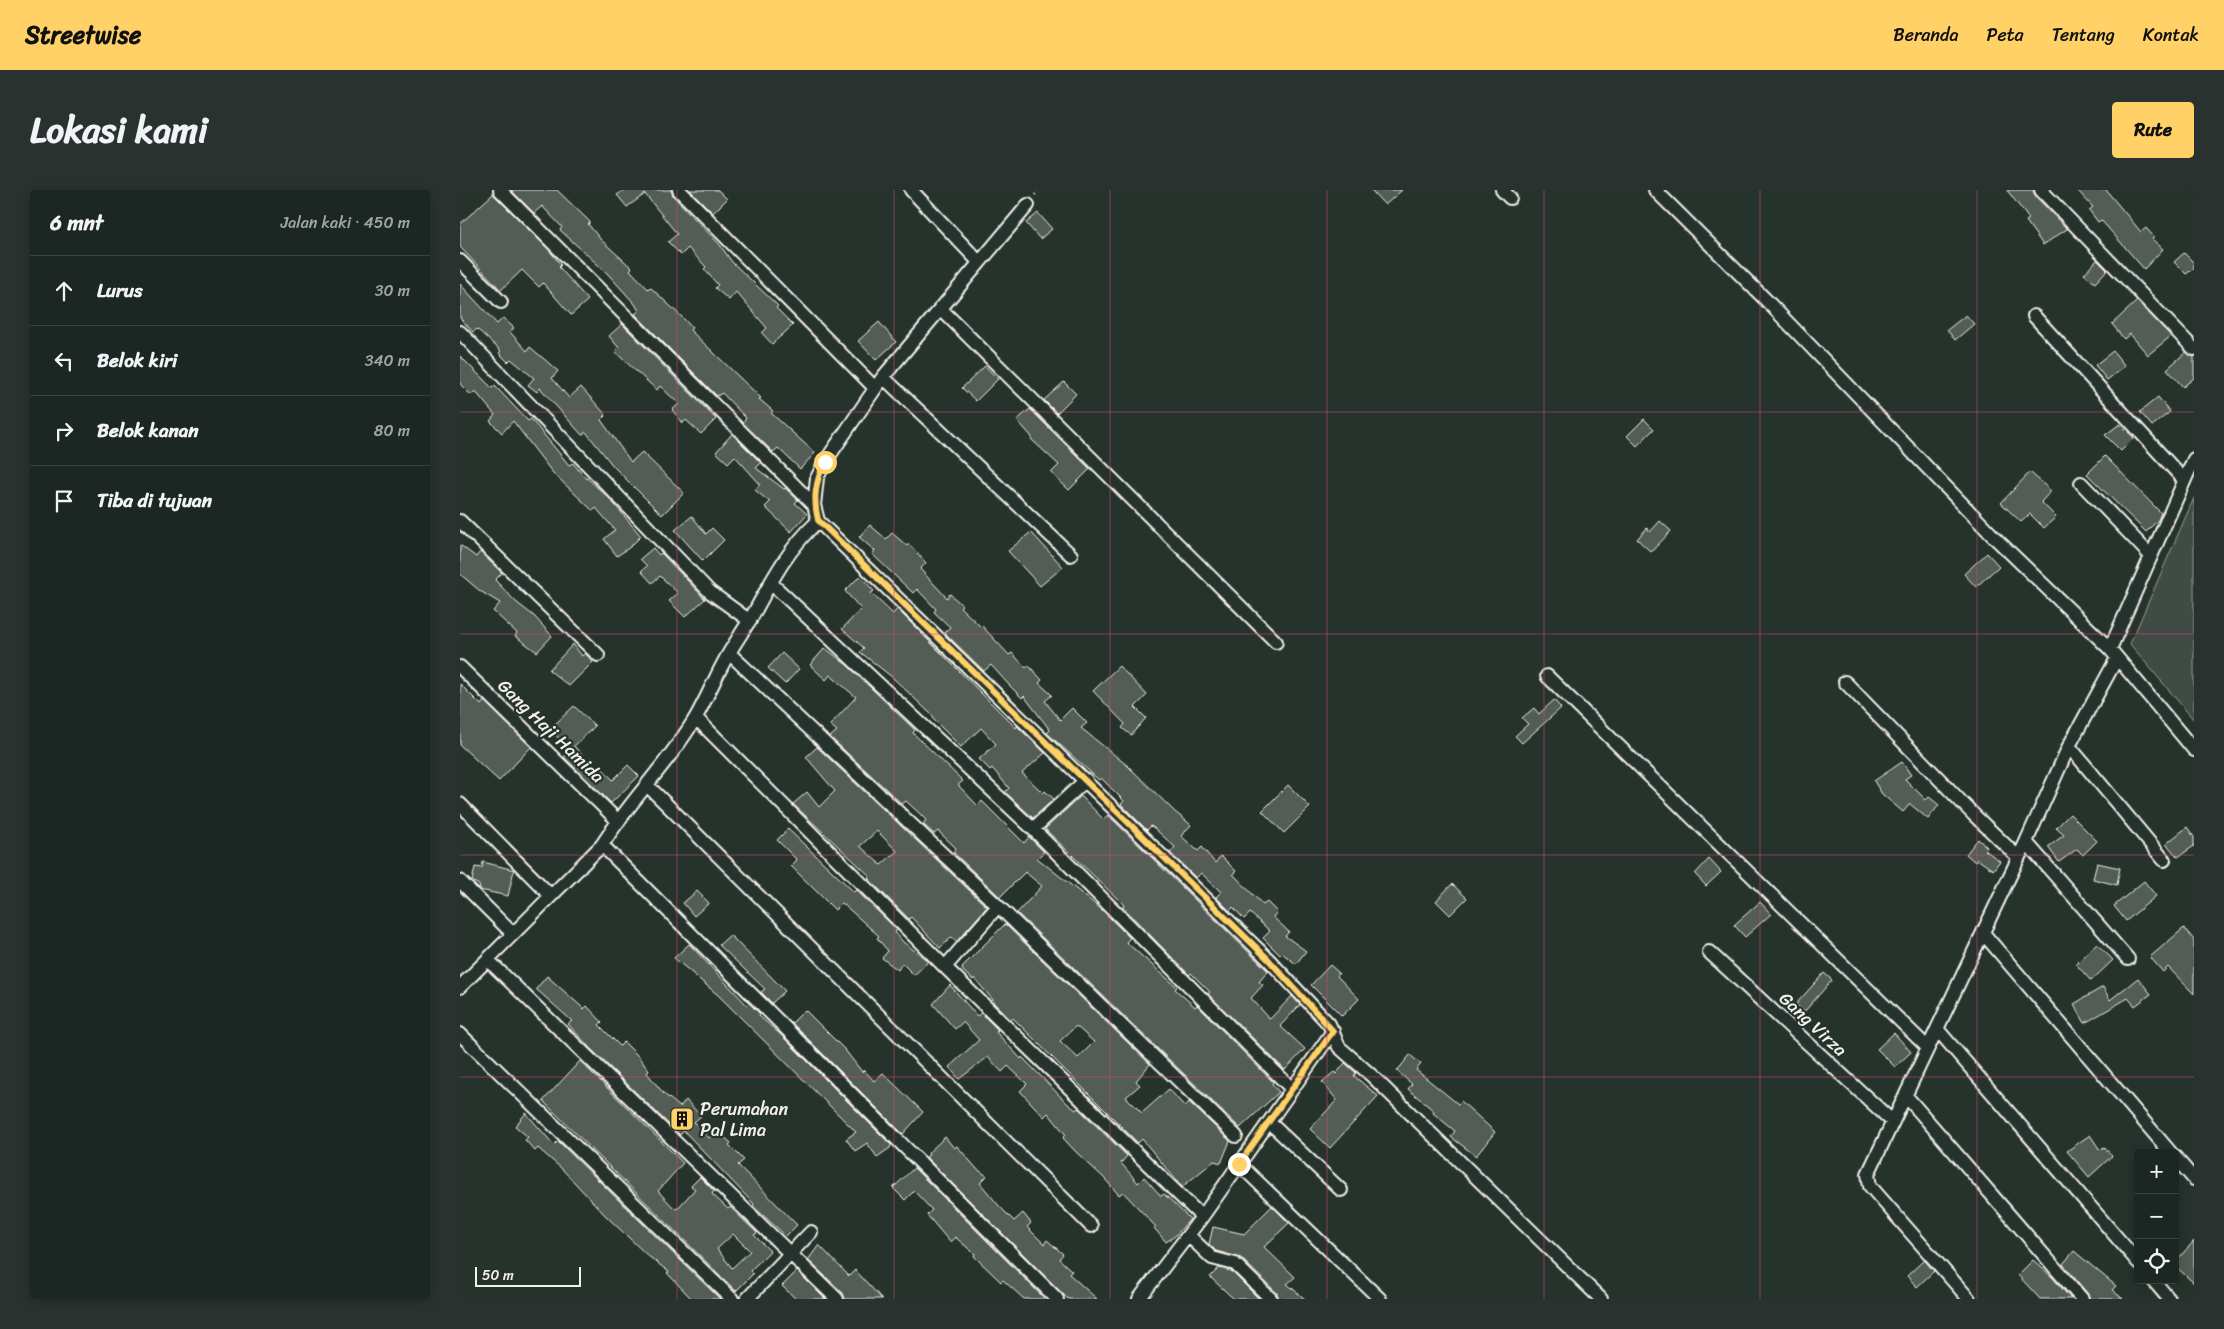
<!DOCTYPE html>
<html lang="id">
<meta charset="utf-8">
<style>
body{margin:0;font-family:Sriracha,sans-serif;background:#29322f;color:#f1f3f6}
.controls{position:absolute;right:15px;bottom:15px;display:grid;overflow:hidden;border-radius:5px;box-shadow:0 2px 12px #0003}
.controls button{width:45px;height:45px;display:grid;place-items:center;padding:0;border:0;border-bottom:1px solid #3a4340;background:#1c2622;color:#f1f3f6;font:25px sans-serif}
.scale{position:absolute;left:15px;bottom:12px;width:106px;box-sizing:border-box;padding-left:5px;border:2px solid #f4f1e8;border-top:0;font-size:14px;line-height:18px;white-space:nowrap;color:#f4f1e8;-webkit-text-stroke:4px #26332d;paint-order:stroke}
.stop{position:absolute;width:15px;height:15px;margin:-11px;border:4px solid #ffd166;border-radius:50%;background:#fff}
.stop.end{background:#ffd166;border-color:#fff;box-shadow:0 1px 5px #0008}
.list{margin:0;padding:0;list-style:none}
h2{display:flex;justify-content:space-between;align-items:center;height:65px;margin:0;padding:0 20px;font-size:21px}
h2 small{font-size:16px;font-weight:400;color:#a0a5a5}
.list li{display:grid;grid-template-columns:32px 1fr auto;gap:15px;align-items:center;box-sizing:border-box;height:70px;padding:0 20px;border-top:1px solid #3a4340}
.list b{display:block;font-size:19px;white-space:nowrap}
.list em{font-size:16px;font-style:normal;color:#a0a5a5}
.icon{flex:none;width:28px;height:28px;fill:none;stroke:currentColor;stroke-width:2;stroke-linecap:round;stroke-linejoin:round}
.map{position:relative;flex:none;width:1734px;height:1109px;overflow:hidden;border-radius:5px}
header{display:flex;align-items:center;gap:30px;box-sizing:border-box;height:70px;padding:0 25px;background:#ffd166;color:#111}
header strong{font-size:24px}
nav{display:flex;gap:28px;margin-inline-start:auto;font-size:18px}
.intro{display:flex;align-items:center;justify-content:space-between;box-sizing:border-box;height:120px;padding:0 30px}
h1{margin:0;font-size:35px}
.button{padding:12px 22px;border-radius:5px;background:#ffd166;color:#111;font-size:18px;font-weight:700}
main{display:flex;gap:30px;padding:0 30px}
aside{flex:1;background:#1c2622;border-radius:5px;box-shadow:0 2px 12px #0003}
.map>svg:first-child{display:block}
.green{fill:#414b45;stroke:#9a9e96}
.building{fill:#525c55;stroke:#f4f1e8;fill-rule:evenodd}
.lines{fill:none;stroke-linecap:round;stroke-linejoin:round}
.minor-casing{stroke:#f4f1e8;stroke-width:16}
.path{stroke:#f4f1e8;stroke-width:2.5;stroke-dasharray:1 4;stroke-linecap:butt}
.minor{stroke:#26332d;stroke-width:12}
.route{stroke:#ffd166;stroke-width:6}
.grid{fill:none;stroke:#ce4e7e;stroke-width:1;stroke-opacity:0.55}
.labels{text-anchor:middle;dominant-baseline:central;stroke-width:4.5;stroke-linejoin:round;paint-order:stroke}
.street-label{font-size:18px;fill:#f4f1e8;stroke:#26332d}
.poi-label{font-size:18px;fill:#f4f1e8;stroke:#26332d;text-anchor:start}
</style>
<header>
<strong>Streetwise</strong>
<nav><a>Beranda</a><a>Peta</a><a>Tentang</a><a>Kontak</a></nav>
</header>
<div class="intro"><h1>Lokasi kami</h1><a class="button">Rute</a></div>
<main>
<aside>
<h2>6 mnt<small>Jalan kaki · 450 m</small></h2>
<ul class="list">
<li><svg class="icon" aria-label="ahead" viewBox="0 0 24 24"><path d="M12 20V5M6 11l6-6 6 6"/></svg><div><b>Lurus</b></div><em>30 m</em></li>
<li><svg class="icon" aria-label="left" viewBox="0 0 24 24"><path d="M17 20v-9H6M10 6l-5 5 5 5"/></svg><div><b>Belok kiri</b></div><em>340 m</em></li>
<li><svg class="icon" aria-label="right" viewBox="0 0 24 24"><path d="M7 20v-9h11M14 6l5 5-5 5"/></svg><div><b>Belok kanan</b></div><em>80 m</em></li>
<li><svg class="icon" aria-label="arrive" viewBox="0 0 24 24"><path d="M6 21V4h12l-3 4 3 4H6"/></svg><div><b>Tiba di tujuan</b></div></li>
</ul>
</aside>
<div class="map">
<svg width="1734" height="1109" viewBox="0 0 1734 1109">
<rect width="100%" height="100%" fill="#26332d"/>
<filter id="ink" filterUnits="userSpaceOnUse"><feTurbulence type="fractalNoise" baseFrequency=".02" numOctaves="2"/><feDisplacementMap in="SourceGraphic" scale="10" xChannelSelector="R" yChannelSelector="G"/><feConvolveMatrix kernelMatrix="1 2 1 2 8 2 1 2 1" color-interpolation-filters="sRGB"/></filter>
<g filter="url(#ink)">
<!-- green -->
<path class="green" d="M1734,308V530L1670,454Z"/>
<!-- building -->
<path class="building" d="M51,0H97L130,32L128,34L141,50L172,78L170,80L188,99L190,97L224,129L232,138L230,140L301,208L299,209L313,221L311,223L355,263L340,279L318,258L313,262L283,233L286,228L262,203L257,206L175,124L179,121L175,114L147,83L100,40L102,37L82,16L74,23Z
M164,0H211L213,6L260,55L272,72L318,116L316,118L333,135L312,154L302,143L307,138L276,102L269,110L255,98L258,95L244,79L246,77L228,58L221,65L208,52L217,44L185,4L167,17L157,5Z
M230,0H258L267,9L253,23Z
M911,0H942L925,15Z
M1547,0H1573L1575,6L1607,39L1583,55L1566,31L1569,29Z
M1617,0H1646L1681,42L1686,38L1694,47L1692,49L1703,59L1684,79L1641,30L1638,32L1629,20L1633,17Z
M33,4L89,60L101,75L99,77L128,110L111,125L83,93L79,97L62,80L41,100L0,57V34Z
M578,23L592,39L580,49L566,33Z
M1724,63L1734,73V78L1726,84L1714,72Z
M1637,70L1647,80L1635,93L1624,84Z
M0,94L37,134L43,128L54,138L50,142L67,161L70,157L98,181L92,188L109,208L121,197L146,225L141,230L171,272L182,262L224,303L202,325L154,277L126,242L122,245L80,198L77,202L68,195L74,188L51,169L48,172L39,163L41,161L17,139L13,142L0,128Z
M1677,111L1711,146L1688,165L1670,144L1664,149L1652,134Z
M1506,125L1514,134L1495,150L1487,140Z
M419,132L436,152L416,170L398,151Z
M162,134L256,229L241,244L226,230L223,233L212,220L219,214L200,196L197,200L155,162L159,158L149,146Z
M1653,161L1665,176L1647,190L1635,175Z
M1726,162L1734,167V188L1723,197L1707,179Z
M0,166L32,198L35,196L68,231L71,229L109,275L113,273L126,289L127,288L149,308L181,346L170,357L157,366L144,349L155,340L136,318L133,321L92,282L53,231L42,243L30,231L35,225L15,201L11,205L0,194Z
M525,176L538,189L516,211L502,198Z
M604,192L616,204L597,223L584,210Z
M1698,207L1710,222L1692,236L1680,222Z
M570,219L630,279L609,300L591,283L599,275L571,249L572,247L557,230Z
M1184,229L1194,239L1177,256L1167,246Z
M1660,234L1674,248L1661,261L1645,245Z
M272,244L301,273L296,278L324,299L325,298L338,310L335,313L347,324L331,342L305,317L310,312L295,300L300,294L275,266L268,273L256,262Z
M1645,266L1701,323L1698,330L1686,342L1627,284Z
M1570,282L1591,301L1581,312L1596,327L1584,338L1570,324L1561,332L1541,313Z
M232,326L246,344L252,338L264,350L243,371L215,340Z
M1200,331L1211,341L1191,362L1177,349L1187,338L1190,342Z
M410,335L426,349L432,343L447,356L449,354L466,373L460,379L487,408L490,404L502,415L500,417L521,437L522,436L549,465L552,463L566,478L568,475L582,490L579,493L592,505L585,511L600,530L612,518L627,533L621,538L668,576L715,622L731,635L721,646L738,661L742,657L755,673L761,666L776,681L773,684L803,715L807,712L817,722L813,727L829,742L825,746L846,761L836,774L822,763L820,765L803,748L810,741L790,723L784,729L773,717L770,721L756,707L761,702L741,683L736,688L710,663L715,657L694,638L691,636L687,640L661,614L664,611L641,588L639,590L587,543L590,540L564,506L562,508L549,495L531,475L524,481L485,443L490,437L474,422L476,419L457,399L453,403L412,364L415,361L399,347Z
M571,342L603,377L580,396L548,361Z
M0,355L16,367L20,362L42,383L35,390L56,412L74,426L92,446L77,462L55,446L57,443L33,421L40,413L20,401L0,384Z
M193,358L199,365L201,363L245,409L225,427L209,411L218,403L200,386L192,393L181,381L187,376L180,369Z
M1527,363L1539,376L1516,397L1504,384Z
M400,386L414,401L411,403L433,424L437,419L556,538L557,536L585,563L562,583L583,603L585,601L594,609L573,628L545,602L549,598L532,578L530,580L519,569L536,554L521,538L501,557L473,529L474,527L432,487L400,462L404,458L382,439L401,419L385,401Z
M113,454L122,466L125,463L133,472L109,496L89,480Z
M365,458L387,475L455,540L453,543L503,591L498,595L518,616L522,611L564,653L569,647L584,662L577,668L641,719L670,748L666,752L717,797L715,799L735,817L737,815L813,892L812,894L819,902L780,938L557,723L582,696L565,682L540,707L493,662L496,658L478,641L474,644L463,634L466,630L458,622L446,611L442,614L370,547L377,541L370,535L396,507L370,485L366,490L350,475Z
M322,463L339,479L325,494L308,478Z
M659,476L687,505L675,517L686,528L671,545L662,538L665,534L633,501Z
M0,494L21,515L24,511L71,557L39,591L0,555Z
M1094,510L1101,518L1062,553L1055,546L1068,534L1062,528L1074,518L1079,524Z
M114,516L135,536L110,560L90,539Z
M115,557L135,580L140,576L153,590L168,575L179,586L151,613L104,567Z
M357,557L527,717L496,752L492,747L480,758L451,727L449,729L408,688L410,686L333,614L347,602L359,617L375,601L346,567ZM417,641L437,661L421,675L400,656Z
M1442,572L1451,585L1445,589L1466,610L1469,607L1479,615L1468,629L1450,614L1443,622L1422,604L1414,591Z
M828,595L850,617L824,643L802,621Z
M621,606L643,629L648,625L808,781L799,792L803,795L791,808L810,829L832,806L840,815L820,836L845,859L825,880L748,804L750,802L731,783L729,785L663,717L664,715L585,639Z
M1610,624L1637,651L1623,665L1617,659L1599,672L1588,657L1604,645L1596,638Z
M1727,637L1734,647V656L1718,667L1706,654Z
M328,639L394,702L396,700L437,740L435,742L443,752L467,770V773L454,785L442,773L438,780L422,768L428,761L417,748L419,746L382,713L375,720L331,676L337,670L317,650Z
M1518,649L1527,657L1525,660L1540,671L1533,680L1517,669L1515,672L1506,664Z
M1249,669L1261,682L1246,696L1235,684Z
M23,672L54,680L48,706L20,700L19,695L12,691L15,677L22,678Z
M1637,673L1660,678L1657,695L1633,689Z
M1684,691L1696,706L1666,731L1654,716Z
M992,694L1007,708L990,725L976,711Z
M237,701L249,713L234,726L223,713Z
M1300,712L1311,724L1285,747L1274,735Z
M545,734L690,874L676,891L680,895L666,907L682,923L709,899L725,917L729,912L770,951L761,973L754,971L722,997L682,949L678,953L553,828L551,830L533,812L534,811L514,788L513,790L503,781L502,777ZM616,836L634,852L618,868L600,851Z
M1724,738L1734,750V804L1708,777L1703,782L1690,767Z
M270,745L325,801L312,813L301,802L305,799L259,755Z
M229,754L287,815L289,813L300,824L299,826L320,844L431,955L430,958L417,967L407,953L395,961L386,949L396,942L258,805L214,768Z
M1637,754L1653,770L1631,791L1616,774Z
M870,775L879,783L877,786L899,809L882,826L851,795Z
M1364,783L1372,790L1344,822L1336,814Z
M87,786L124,819L127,816L142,832L139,835L160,856L164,852L178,866L189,881L187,883L204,904L220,917L226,910L241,926L234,932L249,948L257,940L271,953L269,955L284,970L278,975L337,1035L326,1046L293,1016L294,1014L224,941L220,945L131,859L108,834L112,831L76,799Z
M1678,788L1691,804L1675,816L1668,808L1625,833L1614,814L1643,797L1650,810Z
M490,795L517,826L521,823L538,840L536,842L561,869L562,867L608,914L616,920L618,918L667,966L661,973L678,993L684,987L701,1006L704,1004L730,1029L715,1046L706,1052L694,1038L696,1037L663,1002L659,1005L644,988L615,961L603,948L606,945L588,923L584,927L560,901L567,894L548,876L542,882L528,867L499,889L489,877L519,850L503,832L495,839L473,814Z
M345,820L385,860L402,882L404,880L414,891L423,883L463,922L443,944L332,833Z
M1434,843L1451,862L1435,877L1417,859Z
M950,865L961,874L956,880L998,914L1001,911L1035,942L1016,966L991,947L995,941L973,923L974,921L948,899L952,894L937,881Z
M120,871L223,973L198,1001L213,1017L217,1019L235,999L231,996L240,987L254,1001L252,1004L268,1019L270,1017L297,1043L294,1045L310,1061L290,1081L293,1084L276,1101L83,911ZM273,1044L290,1061L272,1078L257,1059Z
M885,873L896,883L894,886L918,906L870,958L850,939L877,910L862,892L874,882L876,884Z
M66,923L94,955L98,951L260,1109H232L207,1083L209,1082L187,1065L145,1025L102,979L78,958L75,961L65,950L68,947L55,936Z
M1630,945L1640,960L1644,957L1652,966L1629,987L1607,961Z
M485,947L494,958L497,956L517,979L527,986L520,993L540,1017L554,1031L563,1023L571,1033L567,1037L584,1054L587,1050L603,1064L599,1069L612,1081L609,1084L637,1109H608L466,967L469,965L468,963Z
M454,978L584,1108L583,1109H564L543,1090L541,1092L514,1066L515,1064L495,1047L490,1052L467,1025L472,1020L454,1001L445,1010L433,998Z
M812,1016L829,1033L804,1057L835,1087L827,1094L845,1109H819L817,1103L781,1068L756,1061L749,1054L753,1037L784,1044Z
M1734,1051V1093L1715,1076V1072Z
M359,1055L389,1086L395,1080L422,1109H385L383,1103L348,1070Z
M1614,1061L1656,1096L1652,1100L1663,1109H1630L1628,1104L1603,1074Z
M1464,1070L1474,1081L1457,1097L1447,1086Z
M1573,1070L1592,1087L1611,1109H1580L1558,1085Z
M759,1078L771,1081L799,1109H774L750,1087Z
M337,1081L365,1109H336L322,1096Z"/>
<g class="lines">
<!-- minor casing -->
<g class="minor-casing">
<path id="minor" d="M219,0L415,198
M451,0L519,72
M1042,0L1050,8
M1195,0L1305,109L1536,349L1650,459L1734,560
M1581,0L1734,159
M0,71L41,112
M480,118L816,452
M1574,126L1724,290
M0,142L250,402L290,431
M423,187L611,365
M1621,293L1691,366
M354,315L357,288L365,272L423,187L568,15
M0,331L138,465
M358,331L808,769L869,834L879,857L912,886L1141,1109
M311,393L573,639L832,899
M1650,459L1734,269
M269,463L538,716L776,946
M0,477L157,630
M1087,486L1468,858
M1385,492L1514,625L1558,667
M236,528L485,777L742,1027
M1609,556L1704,670
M187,595L631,1036
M0,614L90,705
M573,639L626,590
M1566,652L1668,769
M142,655L597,1109
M0,691L52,743
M1523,743L1711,963
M1249,762L1433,932
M28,770L377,1109
M485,777L538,716
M0,797L142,655C170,610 209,573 236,527C248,506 257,483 269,463C278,448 287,435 295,421C314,386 329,358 358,331L354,315L40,0
M1477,839L1678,1072
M0,844L272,1109
M1446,906L1622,1109
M809,932L881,1000
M1715,967L1734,989
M779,974L920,1109
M728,1045L752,1068L775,1074L811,1109
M1693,1090L1709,1109
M287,1109L351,1042
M679,1109L742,1027L873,841
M1509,1109L1410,996L1408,984L1566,652L1609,556L1657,468"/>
</g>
<!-- path -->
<path class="path" d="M575,5L578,0"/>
<!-- minor -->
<use href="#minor" class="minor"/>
</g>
</g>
<g class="lines" filter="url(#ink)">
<!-- route -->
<path class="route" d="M365,272C355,292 353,309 358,330L808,769L873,841L779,974"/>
</g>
<!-- grid -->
<path class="grid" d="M217,0V1109M434,0V1109M650,0V1109M867,0V1109M1084,0V1109M1300,0V1109M1517,0V1109M0,222H1734M0,444H1734M0,665H1734M0,887H1734"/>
<!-- icons -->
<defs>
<g id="building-square" transform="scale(1.25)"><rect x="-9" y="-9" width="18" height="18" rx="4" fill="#ffd166" stroke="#26332d"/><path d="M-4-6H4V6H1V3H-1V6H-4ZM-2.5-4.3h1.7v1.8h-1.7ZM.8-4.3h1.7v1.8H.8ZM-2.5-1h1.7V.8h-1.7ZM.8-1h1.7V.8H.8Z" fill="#111"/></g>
</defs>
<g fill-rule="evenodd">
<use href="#building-square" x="222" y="929"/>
</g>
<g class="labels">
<!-- street labels -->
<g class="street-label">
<text transform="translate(91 541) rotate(44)">Gang Haji Hamida</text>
<text transform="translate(1353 834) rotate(43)">Gang Virza</text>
</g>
<!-- poi labels -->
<g class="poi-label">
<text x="240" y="919">Perumahan<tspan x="240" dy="21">Pal Lima</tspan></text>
</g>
</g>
</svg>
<div class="controls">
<button>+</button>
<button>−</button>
<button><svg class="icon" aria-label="locate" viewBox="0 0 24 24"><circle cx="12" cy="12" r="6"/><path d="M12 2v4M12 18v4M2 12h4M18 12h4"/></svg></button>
</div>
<div class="scale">50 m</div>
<div class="stop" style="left:365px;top:272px"></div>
<div class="stop end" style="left:779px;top:974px"></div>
</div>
</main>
